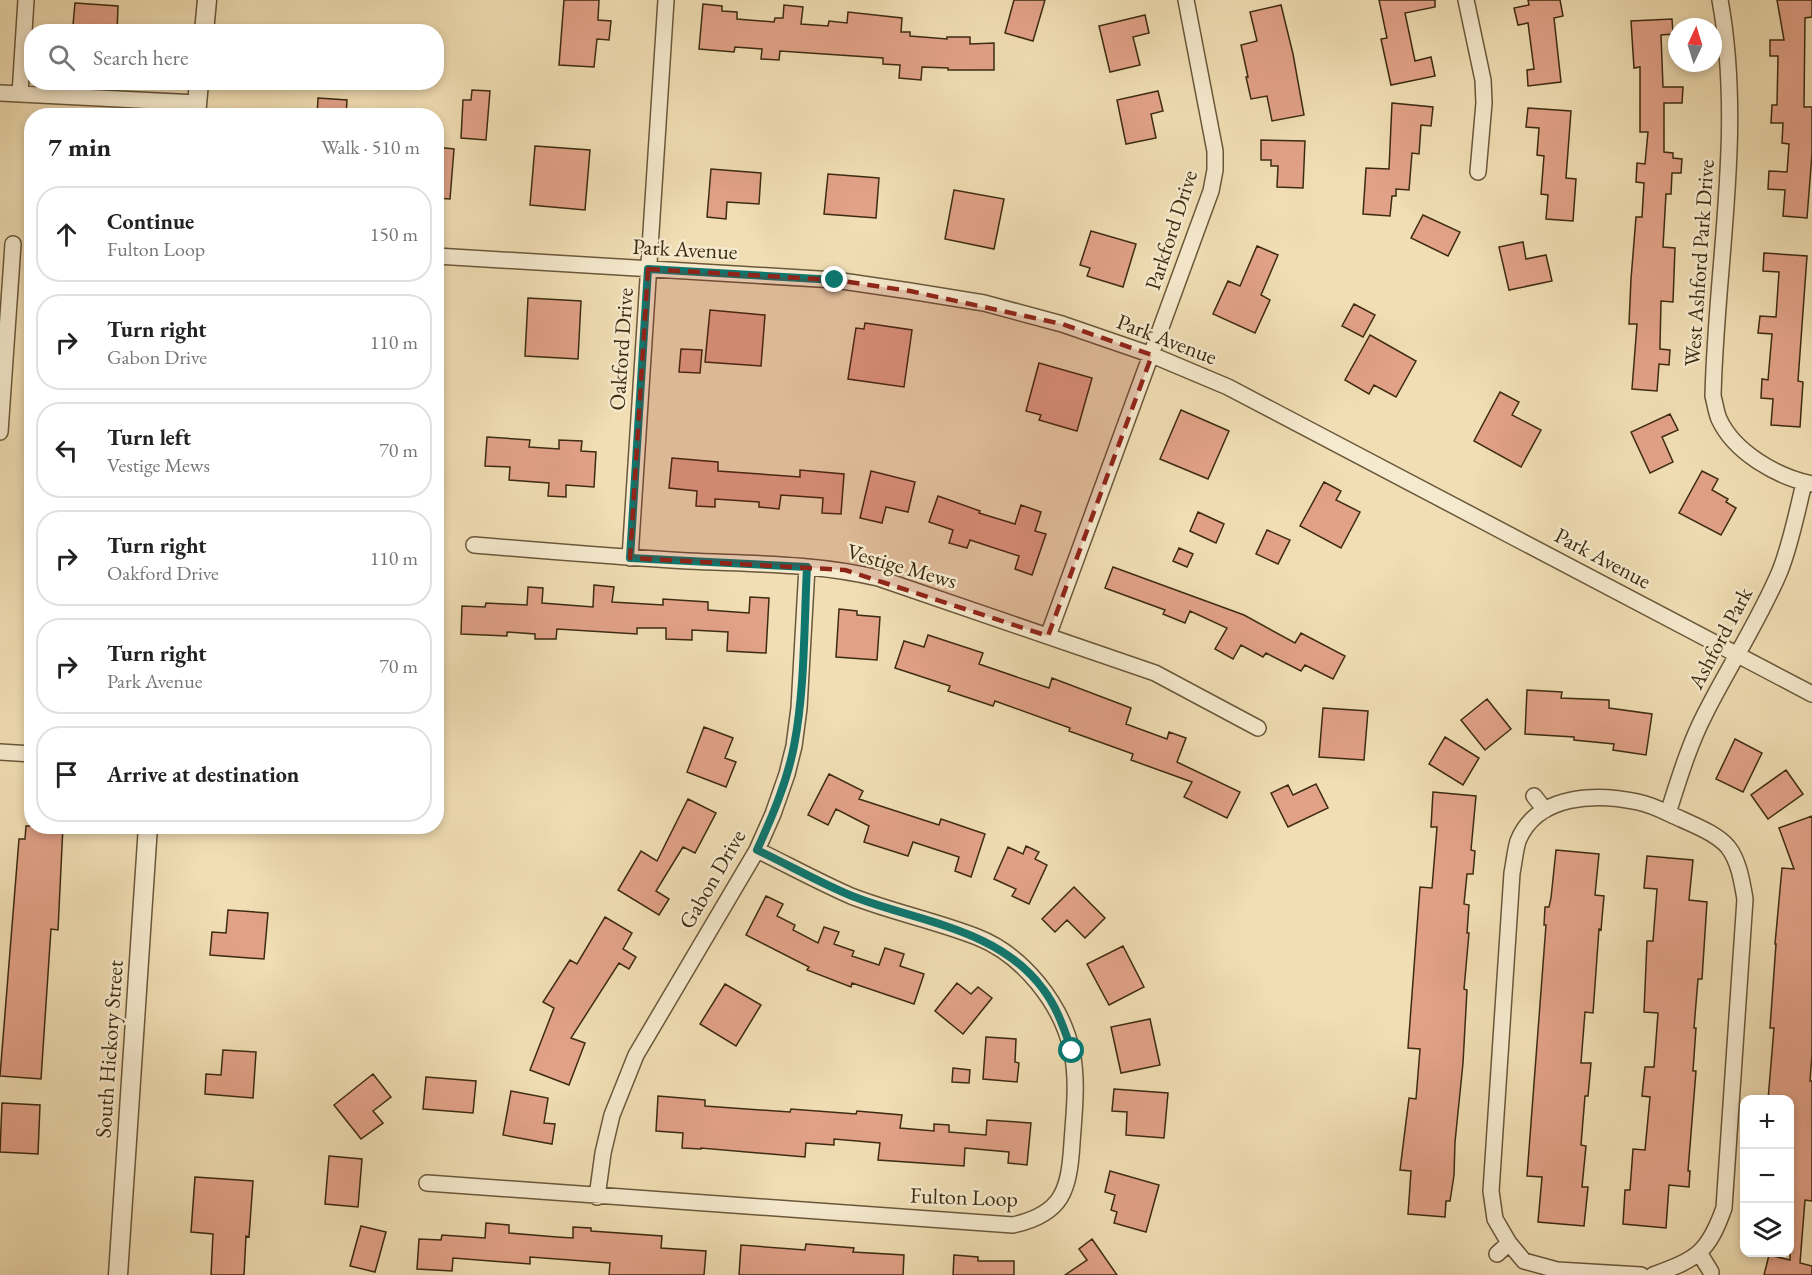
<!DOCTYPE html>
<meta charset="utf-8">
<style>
body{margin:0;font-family:"EB Garamond",serif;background:#f2f2f2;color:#222}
.controls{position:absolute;right:18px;bottom:18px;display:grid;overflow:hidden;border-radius:12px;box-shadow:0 3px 9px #0003}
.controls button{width:54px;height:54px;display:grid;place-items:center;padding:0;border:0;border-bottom:2px solid #e0e0e0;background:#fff;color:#222;font:30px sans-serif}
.compass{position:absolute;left:1668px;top:18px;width:54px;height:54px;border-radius:50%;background:#fff;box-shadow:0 3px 9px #0003;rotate:4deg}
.stop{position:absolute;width:18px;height:18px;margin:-14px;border:4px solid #0f766e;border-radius:50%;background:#fff}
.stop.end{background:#0f766e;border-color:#fff;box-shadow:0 2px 6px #0008}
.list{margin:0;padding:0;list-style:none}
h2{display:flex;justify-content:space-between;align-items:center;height:78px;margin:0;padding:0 24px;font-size:26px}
h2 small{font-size:20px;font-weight:400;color:#767676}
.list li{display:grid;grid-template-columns:39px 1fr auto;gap:18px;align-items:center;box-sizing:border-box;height:96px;margin:0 12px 12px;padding:0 12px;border:2px solid #e0e0e0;border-radius:24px}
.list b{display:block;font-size:22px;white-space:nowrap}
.list p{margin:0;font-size:20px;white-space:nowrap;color:#767676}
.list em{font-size:20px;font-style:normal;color:#767676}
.icon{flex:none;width:33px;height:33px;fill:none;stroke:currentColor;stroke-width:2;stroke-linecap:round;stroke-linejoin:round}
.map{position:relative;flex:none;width:1812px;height:1275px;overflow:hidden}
.search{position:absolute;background:#fff;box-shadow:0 3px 9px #0003;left:24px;top:24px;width:420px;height:66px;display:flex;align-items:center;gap:15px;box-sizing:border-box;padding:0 21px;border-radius:24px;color:#767676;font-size:22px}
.panel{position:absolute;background:#fff;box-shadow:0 3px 9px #0003;left:24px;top:108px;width:420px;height:726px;border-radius:24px}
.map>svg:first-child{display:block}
.building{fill:#e2a288;stroke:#3d2b11;stroke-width:1.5}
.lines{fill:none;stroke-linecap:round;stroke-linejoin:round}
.minor-casing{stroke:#6a583a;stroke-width:18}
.tertiary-casing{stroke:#6a583a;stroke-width:21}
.minor{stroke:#f6eace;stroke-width:15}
.tertiary{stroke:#f6eace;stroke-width:18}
.route{stroke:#0f766e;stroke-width:8}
.marked{fill:#8f2418;fill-opacity:0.2;stroke:#8f2418;stroke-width:4.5;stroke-dasharray:12 8;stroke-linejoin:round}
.labels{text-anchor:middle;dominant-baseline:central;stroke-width:5;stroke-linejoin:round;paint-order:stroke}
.street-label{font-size:22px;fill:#3d2b11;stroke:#f6eace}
</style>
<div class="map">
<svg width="1812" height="1275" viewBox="0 0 1812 1275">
<rect width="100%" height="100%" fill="#f1deb4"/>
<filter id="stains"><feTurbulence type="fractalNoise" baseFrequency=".00333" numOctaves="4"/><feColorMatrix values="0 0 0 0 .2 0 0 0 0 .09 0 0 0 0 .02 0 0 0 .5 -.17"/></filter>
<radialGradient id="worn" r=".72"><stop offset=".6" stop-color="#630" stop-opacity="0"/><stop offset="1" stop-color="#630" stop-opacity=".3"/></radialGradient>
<!-- building -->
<path class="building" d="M564,0H599L598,20L611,21L609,40L597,39L594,67L559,65Z
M1014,0H1045L1033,41L1005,33Z
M1379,0H1435V7L1405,13L1415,61L1431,57L1435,76L1391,85L1381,39L1387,38Z
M1528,0H1560L1563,16L1554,18L1561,82L1528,86L1527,70L1534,69L1528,23L1518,25L1514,8L1529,5Z
M1777,0H1812V17L1805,18L1804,107H1812V154L1807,218L1783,216L1785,190L1768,189L1769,171L1787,172L1789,144L1782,143L1783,123H1771L1772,105H1777L1778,56H1770V40H1784Z
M75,3L118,6L117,32H78V25H73Z
M703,4L722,6V11L737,12V19L774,22L775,18H783L784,5L803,7L801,24L828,26L829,21L847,23L848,12L902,18L901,32H910V36L947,39V37H970V44L994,43V70H948V68L922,67L921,80L899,78L900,65L883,64V58L780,51L779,60L761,59L762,49L735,47L734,52L699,49Z
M1281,5L1293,54L1304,115L1272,121L1267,96L1251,99L1246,77H1248L1241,45L1257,41L1250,12Z
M1145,15L1149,33L1133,37L1140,65L1110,72L1099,26Z
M1672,19L1673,34L1661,35L1663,87H1683L1682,103H1664V152L1673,153V158L1682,159L1681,173H1672L1671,194H1666L1663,247L1675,248L1673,302L1661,301L1660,346V349L1670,350L1669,365L1659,364L1657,391L1632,389L1637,324H1629L1631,279L1636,217H1642L1644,183L1636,182L1637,163L1645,164L1648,132H1640V67L1634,68L1631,21Z
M472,90L490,91L486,140L461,138L463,100H471Z
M1158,91L1163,111L1151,114L1156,138L1126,144L1117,100Z
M318,98L347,100L346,116H317Z
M1392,103L1433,107L1431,126L1421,125L1419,154L1412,153L1409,190L1396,189V196H1392L1390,216L1363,214L1366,168L1389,169Z
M1528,108L1571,111L1566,178L1576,179L1573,221L1546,219L1548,195L1541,194L1544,156L1537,155L1539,128L1526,127Z
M1261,140L1305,141L1303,188L1277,187L1278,166H1271V160H1261Z
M535,146L590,150L585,210L530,205Z
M436,147L454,149L450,199L436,198Z
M711,169L761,173L759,204L727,202L726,219L707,217Z
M828,174L879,178L876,218L824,214Z
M954,190L1004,199L994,249L945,239Z
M1423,215L1460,232L1448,256L1411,238Z
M1091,231L1136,244L1123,287L1087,276L1090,268L1080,265Z
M1523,242L1526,259L1546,255L1552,281L1509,290L1499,247Z
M1257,246L1278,255L1261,295L1270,300L1255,333L1213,314L1228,281L1240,286Z
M1764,253L1807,256L1798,381L1803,382L1800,427L1771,425L1773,399L1761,398L1762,379L1768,380L1772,334L1758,333L1760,316L1776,317L1779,272L1763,271Z
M528,298L581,301L578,359L525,356Z
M1354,304L1375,315L1363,337L1342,326Z
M710,310L765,315L761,366L705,362Z
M865,323L912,330L904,387L848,379L856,328L864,329Z
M1370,335L1416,361L1396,397L1374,385L1369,394L1345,380Z
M681,349L702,350L700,373L679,372Z
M1039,363L1092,378L1077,431L1039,420L1041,415L1026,411Z
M1500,392L1519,402L1512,415L1541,430L1521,467L1474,441Z
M1181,410L1229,431L1208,479L1160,459Z
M1670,414L1678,430L1662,437L1673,462L1650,473L1631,432Z
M487,437L530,440L529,447L559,449V440L582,441L581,451L596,452L594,487L566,485V497L548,496L549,483L509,480L510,467L485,466Z
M672,458L718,462V471L800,477V470L844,474L841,514L822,513L823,498L781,495L779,509L759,507V502L715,499V507L696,506L697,491L669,488Z
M871,471L915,482L908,512L886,507L882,523L860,518Z
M1702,471L1718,479L1712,490L1728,499L1726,502L1736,508L1721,535L1679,513Z
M1324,482L1341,491L1336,500L1360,512L1341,548L1300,526Z
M938,496L980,511L979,513L1015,524L1021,505L1041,512L1035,531L1046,534L1032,575L1015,569L1019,556L970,540L967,548L949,543L953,530L929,522Z
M1198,512L1224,524L1216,543L1190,531Z
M1267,530L1290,540L1278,564L1256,554Z
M1179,548L1193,554L1187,567L1173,561Z
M1113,567L1244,615L1295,643L1301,633L1345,656L1333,679L1305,665L1301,671L1266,653L1263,657L1241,645L1233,659L1215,649L1227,628L1190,611L1185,623L1163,614L1165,610L1105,588Z
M594,585L614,587L612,602L663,605V599L708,602V610L749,613L750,597L769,598L766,653L727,651L728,632L692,630V640L666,639V628H637V634L557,629L556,639H535V634L507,632V636L461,634L462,606L485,607L486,603L527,605L528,587L543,588L542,603L593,607Z
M839,609L857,611V615L880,617L877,660L836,657Z
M928,635L983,653L979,664L1049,688L1052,678L1131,708L1126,724L1167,739L1169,732L1186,738L1177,762L1240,792L1227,818L1184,797L1192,782L1131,760L1133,754L1069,731L1070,728L995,701L993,706L948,691L950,686L895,668L904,641L924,647Z
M1527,690L1562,692L1561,698L1609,700V708L1652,714L1646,755L1613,750L1614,744L1574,740V737L1525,734Z
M1487,699L1511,729L1485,750L1461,720Z
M1323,708L1368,711L1364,760L1319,757Z
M704,727L733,738L725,758L736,762L726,787L687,772Z
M1445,737L1479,758L1463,785L1429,764Z
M1735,739L1762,753L1743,792L1716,779Z
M1786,770L1803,794L1768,819L1751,795Z
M829,774L863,791L859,799L939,825L941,819L985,834L971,877L955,871L959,857L913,842L908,856L864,842L869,826L836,809L828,825L808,815Z
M1316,784L1328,808L1288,827L1271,793L1288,785L1293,795Z
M1433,792L1476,796L1471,850L1475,851L1473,874H1467L1464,904L1469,905L1467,933H1469L1464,989L1467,990L1463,1063L1455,1142L1454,1175L1450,1201H1446L1445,1217L1408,1214L1411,1171L1400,1170L1409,1098L1416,1099L1420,1049L1408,1048L1420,887L1432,888L1437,827H1431Z
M688,799L716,813L695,853L683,847L656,891L669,899L659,915L618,890L641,851L657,861Z
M1812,816V1054L1810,1081H1812V1201L1805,1200L1800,1263L1812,1266V1275H1764L1769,1255L1790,1260V1100H1768L1774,1028H1770L1776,944H1775L1782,868L1794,869L1779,828Z
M26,826H63L58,930L51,929L41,1079L0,1076L19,839H25Z
M1026,846L1039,852L1035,859L1047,865L1029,904L1012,896L1016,889L994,879L1008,847L1023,854Z
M1556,850L1599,854L1595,895L1604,896L1601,930L1599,929L1593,1013L1585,1012L1581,1063H1591L1588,1096H1585L1581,1145L1586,1146L1582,1187H1588L1584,1226L1538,1222L1542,1177L1527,1176L1546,925H1544L1545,907H1549L1551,898Z
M1647,856L1693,860L1689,900L1707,902L1702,979H1698L1694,1028H1696L1693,1071H1696L1688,1171H1690L1689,1187L1669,1185L1666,1228L1623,1224L1625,1190H1630L1633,1149L1645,1150L1650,1097L1642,1096L1645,1067H1654L1658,1013L1644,1012L1647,941H1653L1657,889L1644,888Z
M1074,887L1105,918L1085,938L1067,920L1055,932L1042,919Z
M766,896L783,904L777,916L795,925L793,930L818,943L824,927L839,932L834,944L854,951L852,956L879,965L885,948L904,954L900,966L924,974L914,1004L852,983L851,987L807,970L809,967L746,935Z
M228,910L268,913L264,959L210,955L212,932L226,933Z
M605,917L632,933L623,949L636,957L629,969L619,963L571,1038L585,1043L569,1085L530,1070L554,1008L543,1002L570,960L577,964Z
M1123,946L1144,987L1109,1005L1087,964Z
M957,983L971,994L978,987L992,998L963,1034L935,1011Z
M725,984L761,1005L736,1046L700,1024Z
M1150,1019L1160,1065L1121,1073L1111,1027Z
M986,1037L1016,1039L1015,1062L1019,1063L1017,1082L983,1079Z
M223,1050L256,1052L253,1098L205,1094L206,1074L221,1075Z
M953,1068L970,1070L969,1083L952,1082Z
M373,1074L391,1097L373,1111L383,1123L361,1139L334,1105Z
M426,1077L476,1081L473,1113L423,1109Z
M1114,1089L1168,1093L1164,1138L1126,1135L1127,1112L1112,1111Z
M511,1091L548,1098L544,1123L555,1124L552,1144L503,1135Z
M658,1096L705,1100V1106L790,1112L791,1109L856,1114L857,1111L902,1115L900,1128L934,1131V1124L949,1125V1132L986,1135L987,1120L1031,1123L1027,1165L1008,1163L1009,1152L965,1148L964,1166L878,1160L880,1143L834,1139V1145L806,1143L805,1157L701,1148V1149L682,1148L683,1133L656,1131Z
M2,1103L40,1105L38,1154L0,1152Z
M329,1156L362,1159L358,1207L325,1204Z
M1110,1171L1159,1185L1146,1232L1114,1223L1117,1212L1111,1210L1115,1195L1105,1192Z
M195,1177L253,1181L249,1237L246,1236L244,1275H211L213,1234L191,1232Z
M486,1223L509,1225V1233L557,1237L573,1238V1227L591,1228V1231L662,1236L661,1248L706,1251L704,1275H609L610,1263L530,1257V1264L453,1258L452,1271L417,1269L419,1239L441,1240L442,1235L485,1238Z
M361,1226L386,1232L375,1272L350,1266Z
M1092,1239L1117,1275H1065L1087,1260L1079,1249Z
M806,1244L854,1248L853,1252L904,1255L903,1275H739L741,1245L805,1250Z
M954,1255L978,1257V1261H1014V1275H953Z"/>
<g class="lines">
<!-- minor casing -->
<g class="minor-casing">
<path id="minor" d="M1466,0L1483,80L1484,103L1478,172
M1720,0C1744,131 1716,264 1713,396C1715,403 1716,412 1719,419C1734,452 1777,477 1812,484
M0,93L197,103
M20,94L26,0
M436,256L835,280L910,291L984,303L1062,324L1152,355L1228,387L1812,694
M0,432L13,244
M474,545C545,551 616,557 688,561C751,564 816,563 878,578L1155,673L1258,728
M630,558L666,0
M1048,636L1211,191L1215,170V151L1186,0
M0,752L32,754
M1534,796L1545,810
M1668,813C1679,779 1689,745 1705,714C1729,666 1759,621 1780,571C1791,543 1797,512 1804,483
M427,1183L1013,1225C1063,1214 1069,1190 1072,1143C1074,1113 1078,1082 1072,1052C1062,1004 1023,955 977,937C936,921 892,912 851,896C819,882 788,865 757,850
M597,1197L603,1153L612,1115L636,1055L757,850L773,814L787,774L794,746L799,708L807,567
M1497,1254L1509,1243
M1700,1254L1711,1272
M1641,1275L1557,1270L1524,1261L1509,1243L1495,1219L1491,1191L1512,873C1514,863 1515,851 1518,841C1537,794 1596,793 1638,802C1653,805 1667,813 1681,819C1696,826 1717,834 1728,847C1739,861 1742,882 1745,899L1724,1208C1708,1253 1697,1259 1653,1275"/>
</g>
<!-- tertiary casing -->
<g class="tertiary-casing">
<path id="tertiary" d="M204,32L207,0
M196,116L199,82
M118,1275L148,826"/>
</g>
<!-- minor -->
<use href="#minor" class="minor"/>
<!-- tertiary -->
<use href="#tertiary" class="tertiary"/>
</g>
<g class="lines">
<!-- route -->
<path class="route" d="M835,280L648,269L630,558L807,567C804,624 805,690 794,746C787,782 772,817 757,850C789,865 820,883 852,896C918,922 998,928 1043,989C1057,1007 1064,1029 1072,1051"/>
</g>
<!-- marked area -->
<path class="marked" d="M648,269L835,280L910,291L1062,324L1152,355L1048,636L845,570L630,558Z"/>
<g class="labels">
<!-- street labels -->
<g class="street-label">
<text transform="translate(1171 230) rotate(-72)">Parkford Drive</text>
<text transform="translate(685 249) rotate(3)">Park Avenue</text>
<text transform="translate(1699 263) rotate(-86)">West Ashford Park Drive</text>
<text transform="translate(1167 339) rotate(21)">Park Avenue</text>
<text transform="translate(621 349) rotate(-86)">Oakford Drive</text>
<text transform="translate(1603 558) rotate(28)">Park Avenue</text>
<text transform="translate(902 566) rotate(16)">Vestige Mews</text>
<text transform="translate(1720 638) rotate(-62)">Ashford Park</text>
<text transform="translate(712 879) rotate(-60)">Gabon Drive</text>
<text transform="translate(109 1049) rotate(-86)">South Hickory Street</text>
<text transform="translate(964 1197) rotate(2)">Fulton Loop</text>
</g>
</g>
<rect width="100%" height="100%" filter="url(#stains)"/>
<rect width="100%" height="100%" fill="url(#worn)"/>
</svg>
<div class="controls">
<button>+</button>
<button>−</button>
<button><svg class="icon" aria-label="layers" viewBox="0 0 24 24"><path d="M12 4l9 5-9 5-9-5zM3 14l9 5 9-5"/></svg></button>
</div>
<svg class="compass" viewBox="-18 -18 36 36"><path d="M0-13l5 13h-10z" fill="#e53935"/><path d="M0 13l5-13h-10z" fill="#767676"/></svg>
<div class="stop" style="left:1072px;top:1051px"></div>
<div class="stop end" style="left:835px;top:280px"></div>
<div class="search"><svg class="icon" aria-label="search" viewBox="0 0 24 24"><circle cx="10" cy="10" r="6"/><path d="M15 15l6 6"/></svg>Search here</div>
<section class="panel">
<h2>7 min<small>Walk · 510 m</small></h2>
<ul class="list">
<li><svg class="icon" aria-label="ahead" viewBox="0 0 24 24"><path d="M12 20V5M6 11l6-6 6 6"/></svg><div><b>Continue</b><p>Fulton Loop</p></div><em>150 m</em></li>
<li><svg class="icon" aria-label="right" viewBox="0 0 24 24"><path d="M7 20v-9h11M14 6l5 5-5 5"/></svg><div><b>Turn right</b><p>Gabon Drive</p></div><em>110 m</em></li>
<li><svg class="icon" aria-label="left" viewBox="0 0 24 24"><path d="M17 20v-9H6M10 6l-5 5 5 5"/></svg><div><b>Turn left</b><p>Vestige Mews</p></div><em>70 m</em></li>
<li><svg class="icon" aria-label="right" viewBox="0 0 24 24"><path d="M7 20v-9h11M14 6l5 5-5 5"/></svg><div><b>Turn right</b><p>Oakford Drive</p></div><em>110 m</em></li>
<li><svg class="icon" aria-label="right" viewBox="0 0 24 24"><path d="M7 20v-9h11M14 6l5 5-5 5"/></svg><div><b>Turn right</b><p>Park Avenue</p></div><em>70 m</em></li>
<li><svg class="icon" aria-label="arrive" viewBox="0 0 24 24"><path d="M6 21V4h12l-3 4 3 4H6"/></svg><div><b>Arrive at destination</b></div></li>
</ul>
</section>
</div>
